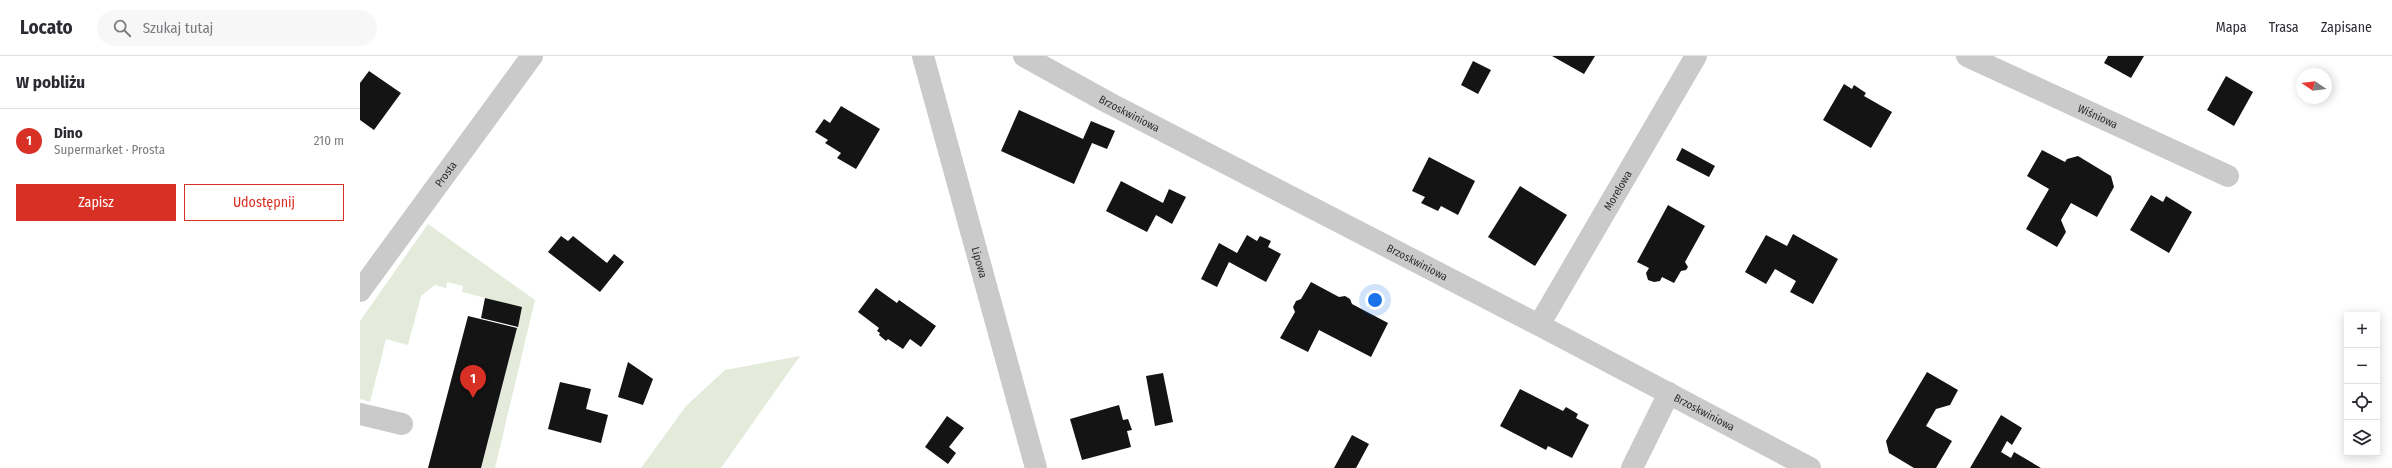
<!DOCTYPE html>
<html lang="pl">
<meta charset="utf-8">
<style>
body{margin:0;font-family:"Fira Sans Condensed",sans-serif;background:#f7f7f7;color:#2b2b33}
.controls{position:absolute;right:12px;bottom:12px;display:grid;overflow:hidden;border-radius:0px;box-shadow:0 2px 10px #0003}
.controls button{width:36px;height:36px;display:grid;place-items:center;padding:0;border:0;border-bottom:1px solid #e1e1e2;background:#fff;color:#2b2b33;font:20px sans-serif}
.compass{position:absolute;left:1936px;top:12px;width:36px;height:36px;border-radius:50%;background:#fff;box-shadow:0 2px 10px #0003;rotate:283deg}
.you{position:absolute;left:1015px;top:244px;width:14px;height:14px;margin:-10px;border:3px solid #fff;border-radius:50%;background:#1a73e8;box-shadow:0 0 0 6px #1a73e833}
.badge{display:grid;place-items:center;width:26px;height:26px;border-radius:50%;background:#d93025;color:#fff;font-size:13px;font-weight:700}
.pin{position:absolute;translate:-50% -33px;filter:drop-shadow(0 1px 2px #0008)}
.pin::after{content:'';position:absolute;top:21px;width:14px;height:12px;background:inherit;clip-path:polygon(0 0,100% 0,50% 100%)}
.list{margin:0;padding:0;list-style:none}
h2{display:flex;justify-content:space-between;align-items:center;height:52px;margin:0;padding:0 16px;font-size:17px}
h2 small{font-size:13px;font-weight:400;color:#7c7c81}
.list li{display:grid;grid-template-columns:26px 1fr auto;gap:12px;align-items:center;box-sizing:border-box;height:64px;padding:0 16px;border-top:1px solid #e1e1e2}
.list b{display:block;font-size:15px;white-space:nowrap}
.list p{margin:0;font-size:13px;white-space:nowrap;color:#7c7c81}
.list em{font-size:13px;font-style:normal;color:#7c7c81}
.actions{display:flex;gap:8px;padding:12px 16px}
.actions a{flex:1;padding:9px 0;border:1px solid #d93025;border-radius:0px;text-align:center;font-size:14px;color:#d93025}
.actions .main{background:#d93025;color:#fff}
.icon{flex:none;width:22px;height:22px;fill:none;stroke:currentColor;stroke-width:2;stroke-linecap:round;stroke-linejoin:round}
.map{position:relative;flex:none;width:2032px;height:412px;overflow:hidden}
header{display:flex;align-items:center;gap:24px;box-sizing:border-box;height:56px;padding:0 20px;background:#fff;border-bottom:1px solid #e1e1e2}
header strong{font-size:19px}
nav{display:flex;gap:22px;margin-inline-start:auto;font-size:14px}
.search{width:280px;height:36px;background:#f7f7f7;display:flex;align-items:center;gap:10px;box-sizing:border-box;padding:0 14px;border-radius:22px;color:#7c7c81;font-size:15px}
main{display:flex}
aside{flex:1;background:#fff}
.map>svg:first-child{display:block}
.green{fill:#e4ebda}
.building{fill:#141414}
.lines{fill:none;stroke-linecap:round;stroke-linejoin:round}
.minor{stroke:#cacaca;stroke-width:22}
.labels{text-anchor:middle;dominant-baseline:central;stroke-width:4;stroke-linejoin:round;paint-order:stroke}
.street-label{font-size:11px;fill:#2d2d2d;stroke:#fff}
</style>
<header>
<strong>Locato</strong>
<div class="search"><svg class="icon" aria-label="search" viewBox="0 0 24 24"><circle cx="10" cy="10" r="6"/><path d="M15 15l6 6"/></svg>Szukaj tutaj</div>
<nav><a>Mapa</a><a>Trasa</a><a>Zapisane</a></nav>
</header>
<main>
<aside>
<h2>W pobliżu<small></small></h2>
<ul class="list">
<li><span class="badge">1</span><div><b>Dino</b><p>Supermarket · Prosta</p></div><em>210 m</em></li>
</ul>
<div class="actions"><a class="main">Zapisz</a><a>Udostępnij</a></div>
</aside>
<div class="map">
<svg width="2032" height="412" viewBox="0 0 2032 412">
<rect width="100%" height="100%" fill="#fff"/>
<!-- green -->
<path class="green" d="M68,168L175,244L135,412H121L162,251L102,236L103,230L87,226L86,232L75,229L61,240L48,289L26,283L10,346L0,343V265Z
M440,300L361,412H281L326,350L365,314Z"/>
<!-- building -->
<path class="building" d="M1192,0H1235L1224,18Z
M1748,0H1784L1771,22L1744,7Z
M1113,5L1131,14L1118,38L1101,29Z
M9,15L41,37L14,74L0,64V27Z
M1866,20L1893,36L1874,70L1847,54Z
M1484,28L1492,33L1494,29L1506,37L1504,40L1532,56L1511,92L1463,64Z
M481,50L520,73L496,113L477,102L481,97L465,87L468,84L455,76L464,63L470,67Z
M659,54L723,83L731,65L755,75L747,93L732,87L714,128L641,95Z
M1322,92L1355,110L1349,121L1316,104Z
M1682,94L1705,106L1707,103L1718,100L1751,120L1754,131L1737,161L1711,147L1701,164L1706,176L1697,191L1666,173L1689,133L1667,120Z
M1069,101L1115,125L1098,159L1081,150L1078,155L1061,147L1065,141L1052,135Z
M761,125L803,147L809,133L826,141L812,168L796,159L787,176L746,155Z
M1160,130L1207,159L1175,210L1128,181Z
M1791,139L1803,146L1806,140L1832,156L1809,197L1770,174Z
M1308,149L1345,170L1325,206L1328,211L1326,214L1321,215L1314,227L1302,221L1300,225L1294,226L1288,224L1286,217L1289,212L1277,206Z
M1433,178L1478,203L1453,248L1430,236L1436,225L1415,213L1406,228L1385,216L1406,179L1427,190Z
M887,179L897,185L900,180L911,185L908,191L921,198L906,226L869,206L857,231L841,223L859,187L877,197Z
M201,180L208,185L213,180L247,207L254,198L264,206L240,236L188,196Z
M951,226L979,241L985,240L990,243L992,248L1028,267L1011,301L959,274L948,296L920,282L935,256L933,251L936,245L941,243Z
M516,232L537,247L539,244L576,270L561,291L550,283L543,293L528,283L526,285L519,279L520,277L517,275L519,272L498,256Z
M125,242L162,251L158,271L121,262Z
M108,260L157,272L121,412H68Z
M268,306L293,323L283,349L258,341Z
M1567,316L1598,334L1590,349L1576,353L1566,370L1592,385L1576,412H1554L1529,397L1526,385Z
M803,317L813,366L795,370L786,320Z
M200,326L231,333L226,353L248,359L241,387L188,373Z
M1160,333L1203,355L1206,351L1218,358L1216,362L1229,369L1212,402L1188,390L1186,394L1140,370Z
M759,349L763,364L768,363L772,374L767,375L771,391L722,404L710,363Z
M1641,359L1662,372L1652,389L1647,385L1641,396L1651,402L1654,396L1681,412H1610Z
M587,360L604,372L589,391L596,397L588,408L565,391Z
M992,379L1009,388L996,412H974Z"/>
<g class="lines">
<!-- minor -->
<g class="minor">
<path id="s1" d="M563,0L676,412"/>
<path id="s2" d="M664,0L749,47L1179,269L1450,412"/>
<path id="s3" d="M1607,0L1868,120"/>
<path id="s4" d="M0,235L172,0"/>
<path id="s5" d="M1179,269L1336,0"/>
<path d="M0,358L42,368"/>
<path d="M1272,412L1309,337"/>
</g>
</g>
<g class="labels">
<!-- street labels -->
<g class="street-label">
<text stroke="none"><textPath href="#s2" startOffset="120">Brzoskwiniowa</textPath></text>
<text stroke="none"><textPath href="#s3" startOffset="144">Wiśniowa</textPath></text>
<text stroke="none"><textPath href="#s4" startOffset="145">Prosta</textPath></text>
<text stroke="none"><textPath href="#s5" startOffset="156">Morelowa</textPath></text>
<text stroke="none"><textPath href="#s1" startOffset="214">Lipowa</textPath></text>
<text stroke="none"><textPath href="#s2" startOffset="444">Brzoskwiniowa</textPath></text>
<text stroke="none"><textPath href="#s2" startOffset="768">Brzoskwiniowa</textPath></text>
</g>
</g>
</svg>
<div class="controls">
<button>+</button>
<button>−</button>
<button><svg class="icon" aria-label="locate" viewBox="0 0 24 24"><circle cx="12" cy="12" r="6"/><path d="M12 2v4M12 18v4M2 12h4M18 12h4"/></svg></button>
<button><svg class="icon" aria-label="layers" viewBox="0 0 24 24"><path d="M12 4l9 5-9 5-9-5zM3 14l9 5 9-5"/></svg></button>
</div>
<svg class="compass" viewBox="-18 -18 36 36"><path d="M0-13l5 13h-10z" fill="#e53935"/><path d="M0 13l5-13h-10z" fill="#7c7c81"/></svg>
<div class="you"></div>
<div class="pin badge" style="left:113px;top:342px">1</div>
</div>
</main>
